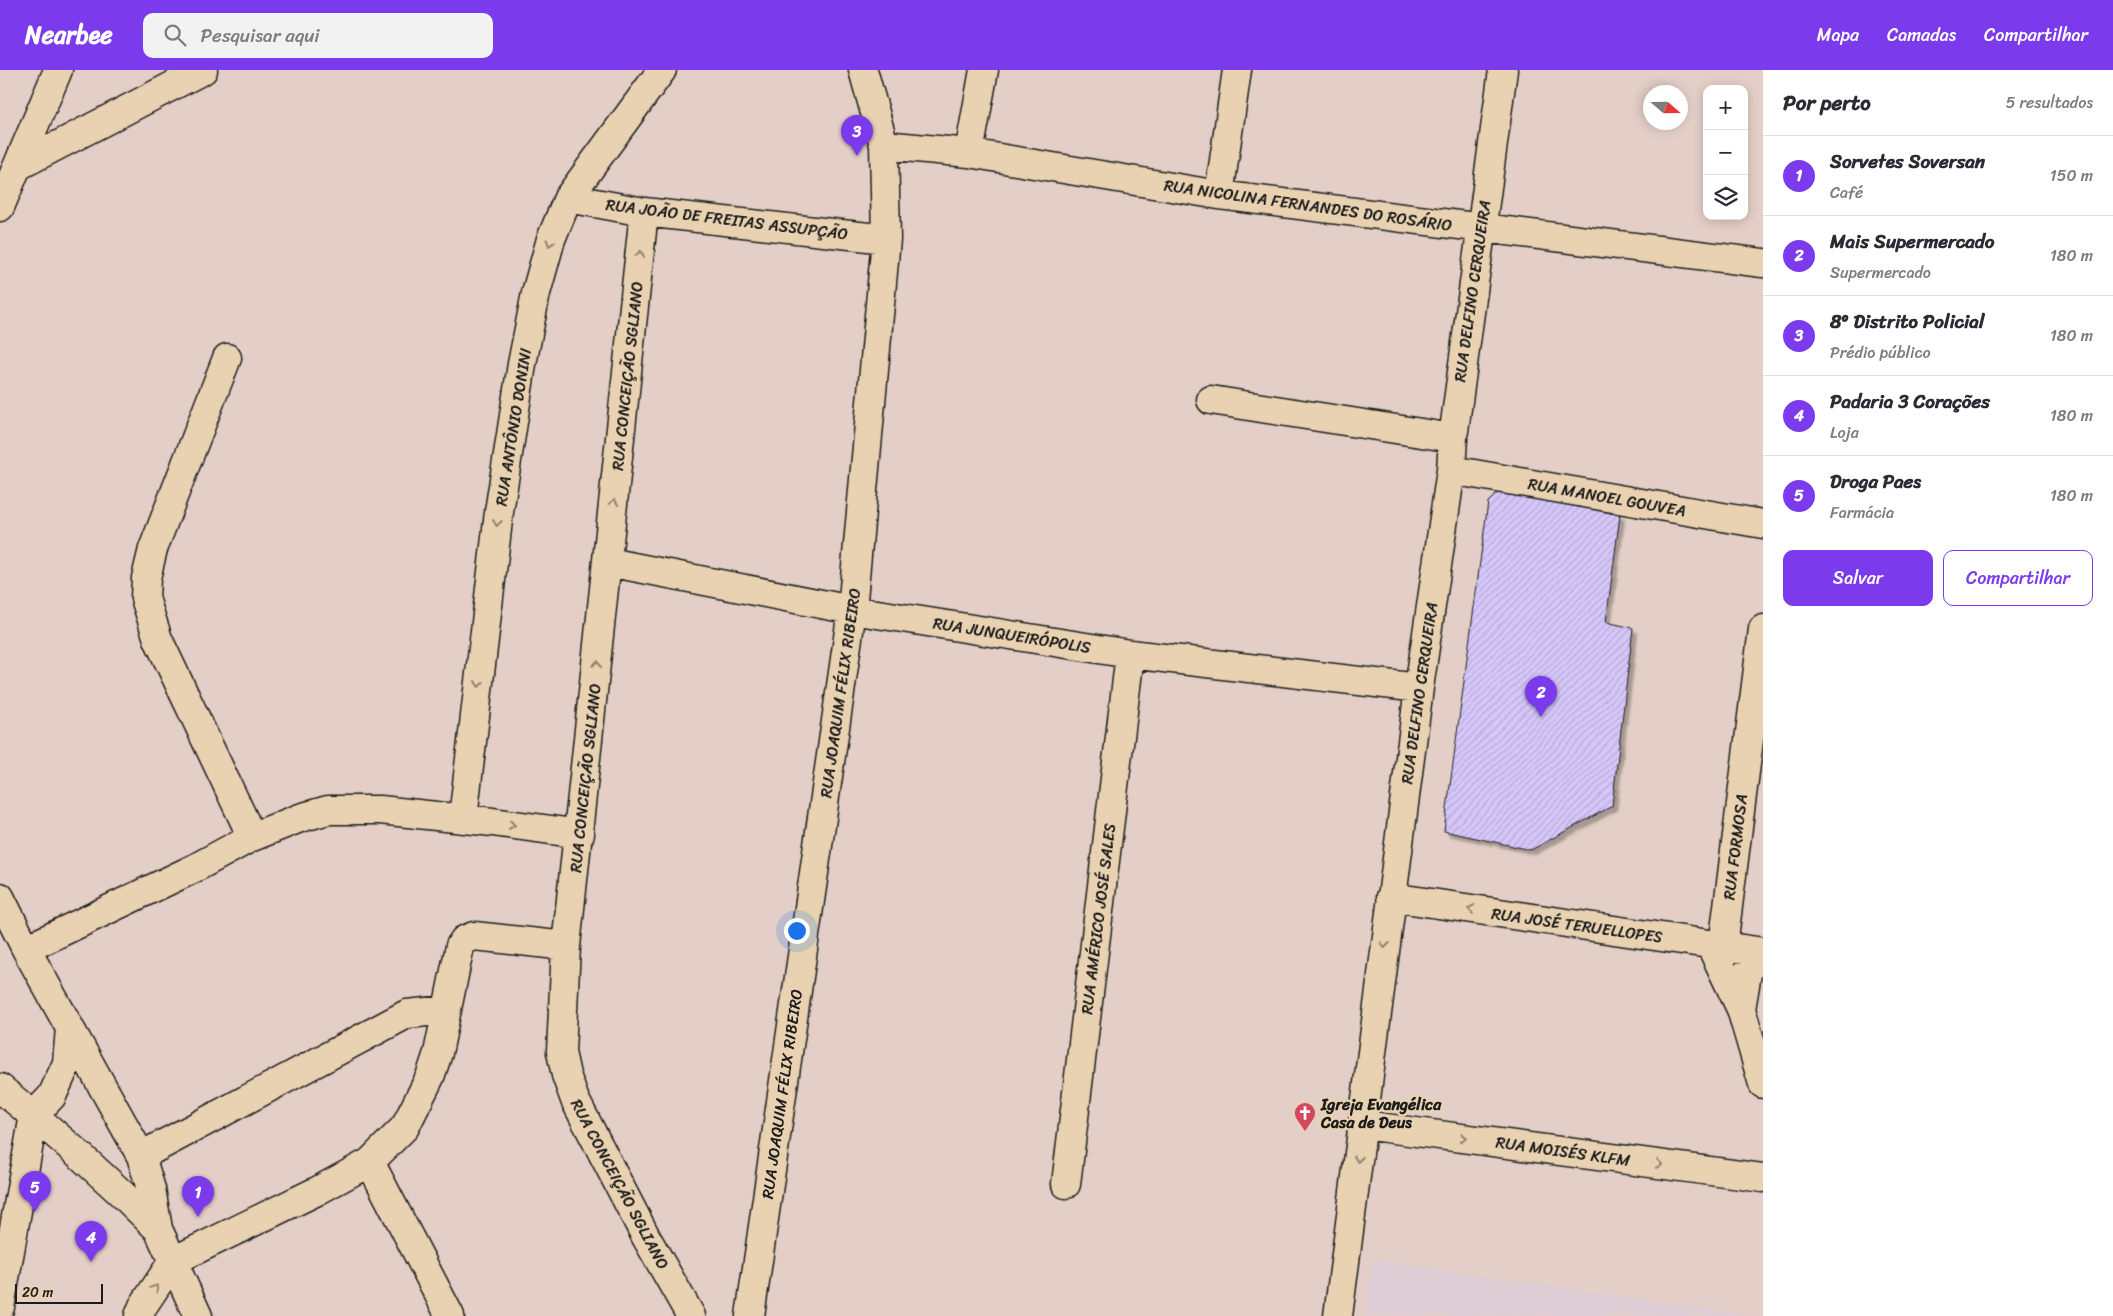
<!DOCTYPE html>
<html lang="pt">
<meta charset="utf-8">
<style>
body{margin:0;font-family:Sriracha,sans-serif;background:#f2f2f3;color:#2b2b33}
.controls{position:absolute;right:15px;top:15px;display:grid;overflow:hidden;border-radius:10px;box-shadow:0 2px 12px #0003}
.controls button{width:45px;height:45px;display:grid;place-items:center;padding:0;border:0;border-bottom:1px solid #e1e1e2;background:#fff;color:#2b2b33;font:25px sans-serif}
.compass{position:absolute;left:1643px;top:15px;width:45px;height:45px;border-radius:50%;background:#fff;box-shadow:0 2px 12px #0003;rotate:110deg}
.scale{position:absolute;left:15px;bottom:12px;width:88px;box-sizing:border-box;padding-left:5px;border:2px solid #1c1c1c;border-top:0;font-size:14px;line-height:18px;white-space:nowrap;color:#1c1c1c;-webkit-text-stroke:4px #e9d2b1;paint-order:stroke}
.you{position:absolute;left:796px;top:860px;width:18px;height:18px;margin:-12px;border:4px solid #fff;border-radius:50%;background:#1a73e8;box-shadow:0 0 0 8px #1a73e833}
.badge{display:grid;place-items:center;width:32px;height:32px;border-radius:50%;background:#7c3aed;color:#fff;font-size:16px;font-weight:700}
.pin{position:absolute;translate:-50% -41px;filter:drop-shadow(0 1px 2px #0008)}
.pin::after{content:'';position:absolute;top:26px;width:18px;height:15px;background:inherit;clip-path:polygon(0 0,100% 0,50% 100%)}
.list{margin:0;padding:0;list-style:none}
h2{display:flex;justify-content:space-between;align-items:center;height:65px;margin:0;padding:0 20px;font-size:21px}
h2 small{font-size:16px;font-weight:400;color:#7c7c81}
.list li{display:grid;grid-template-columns:32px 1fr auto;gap:15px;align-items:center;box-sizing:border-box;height:80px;padding:0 20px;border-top:1px solid #e1e1e2}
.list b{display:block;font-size:19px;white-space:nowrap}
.list p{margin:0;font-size:16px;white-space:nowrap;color:#7c7c81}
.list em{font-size:16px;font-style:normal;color:#7c7c81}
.actions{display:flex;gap:10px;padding:15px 20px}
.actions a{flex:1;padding:11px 0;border:1px solid #7c3aed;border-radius:10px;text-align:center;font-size:18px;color:#7c3aed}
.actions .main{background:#7c3aed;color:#fff}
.icon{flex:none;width:28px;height:28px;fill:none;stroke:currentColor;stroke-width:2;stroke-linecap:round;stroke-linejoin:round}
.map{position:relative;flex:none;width:1763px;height:1246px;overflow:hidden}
header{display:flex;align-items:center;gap:30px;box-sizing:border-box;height:70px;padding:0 25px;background:#7c3aed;color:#fff}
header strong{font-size:24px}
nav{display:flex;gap:28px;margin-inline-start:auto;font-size:18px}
.search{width:350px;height:45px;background:#f2f2f3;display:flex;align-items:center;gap:12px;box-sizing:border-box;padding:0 18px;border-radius:10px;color:#7c7c81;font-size:19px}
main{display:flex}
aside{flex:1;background:#fff}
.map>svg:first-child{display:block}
.built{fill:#dfcdd6}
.building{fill:url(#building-hatch);stroke:#1c1c1c;filter:url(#shadow)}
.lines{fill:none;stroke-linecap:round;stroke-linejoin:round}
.minor-casing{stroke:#1c1c1c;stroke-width:31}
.minor{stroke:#e9d2b1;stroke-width:28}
.oneway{stroke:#8d806e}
.labels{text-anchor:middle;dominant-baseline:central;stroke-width:4.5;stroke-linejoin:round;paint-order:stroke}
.street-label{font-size:16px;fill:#1c1c1c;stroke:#e9d2b1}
.poi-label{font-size:16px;font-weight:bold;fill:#1c1c1c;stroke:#e9d2b1;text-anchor:start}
</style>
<header>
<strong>Nearbee</strong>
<div class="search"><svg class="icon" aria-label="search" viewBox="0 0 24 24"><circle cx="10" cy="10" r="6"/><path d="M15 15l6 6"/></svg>Pesquisar aqui</div>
<nav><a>Mapa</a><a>Camadas</a><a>Compartilhar</a></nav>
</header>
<main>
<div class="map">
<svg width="1763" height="1246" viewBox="0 0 1763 1246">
<defs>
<pattern id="building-hatch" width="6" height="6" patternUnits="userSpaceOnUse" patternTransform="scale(1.25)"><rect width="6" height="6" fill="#d5c7f9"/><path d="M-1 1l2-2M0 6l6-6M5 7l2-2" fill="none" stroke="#b6aad5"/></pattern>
<filter id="shadow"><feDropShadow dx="4.5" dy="4.5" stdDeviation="1" flood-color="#0004"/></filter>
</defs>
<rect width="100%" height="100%" fill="#e3cfc7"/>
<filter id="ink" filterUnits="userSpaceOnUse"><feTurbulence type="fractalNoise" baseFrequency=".02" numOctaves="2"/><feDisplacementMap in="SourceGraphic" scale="10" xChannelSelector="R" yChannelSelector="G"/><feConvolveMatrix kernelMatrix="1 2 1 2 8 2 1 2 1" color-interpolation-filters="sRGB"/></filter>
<g filter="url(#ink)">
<!-- built -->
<path class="built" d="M1373,1187L1389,1192L1753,1246H1365Z"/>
<!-- building -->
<path class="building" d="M1501,420L1620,445L1606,552L1633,558L1612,736L1531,780L1444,761L1488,432Z"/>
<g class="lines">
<!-- minor casing -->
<g class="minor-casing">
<path id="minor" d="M884,75L969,83L1219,125L1763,193
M969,83L984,0
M18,96L203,0
M1219,125L1237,0
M568,128L644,142L886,169
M0,137L58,0
M644,142L566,876L561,982L566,1005L575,1030L646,1167L691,1246
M227,288L153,479L146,508L145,528L158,569L252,767
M1211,330L1453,368
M1451,400L1763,454
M608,492L852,540L1130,584L1419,618
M463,748L499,442L522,294L536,223L551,169L568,128L662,0
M0,827L26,879L141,1086L151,1119L158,1159L198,1246
M1391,827L1763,882
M1710,874L1741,939L1763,1014
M1723,876L1763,559
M26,879L195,798L252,767L300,748L328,740H380L493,752L580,764
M1741,939L1747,903L1759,882
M0,1018C55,1062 108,1109 158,1159
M1363,1055L1763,1108
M141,1086L407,944L447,940
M370,1092L450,1246
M1066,1114L1130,584
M173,1191L317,1121L370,1092L405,1057L430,1007L438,983L460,876L464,870L474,866L566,876
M0,1237L34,1045L52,1026L67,993L70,958
M139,1246L143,1236L173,1191
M750,1246L852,540L886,169L884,75L863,0
M1338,1246L1419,618L1451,400L1453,368L1503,0"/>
</g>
<!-- minor -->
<use href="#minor" class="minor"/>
</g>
<!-- one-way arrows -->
<defs><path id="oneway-chevron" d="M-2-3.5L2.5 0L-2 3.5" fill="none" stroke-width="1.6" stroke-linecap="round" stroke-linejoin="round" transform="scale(1.25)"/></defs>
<g class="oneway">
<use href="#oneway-chevron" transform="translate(550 173) rotate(107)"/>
<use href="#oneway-chevron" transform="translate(640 184) rotate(-84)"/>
<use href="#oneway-chevron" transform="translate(614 432) rotate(-84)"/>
<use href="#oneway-chevron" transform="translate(497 453) rotate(97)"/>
<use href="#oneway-chevron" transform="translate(597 594) rotate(-84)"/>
<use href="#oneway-chevron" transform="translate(479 614) rotate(97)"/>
<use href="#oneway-chevron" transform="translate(512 755) rotate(8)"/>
<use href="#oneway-chevron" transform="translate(1471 839) rotate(-171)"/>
<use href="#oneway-chevron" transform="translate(1385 875) rotate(97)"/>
<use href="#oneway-chevron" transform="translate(1463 1068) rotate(8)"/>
<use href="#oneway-chevron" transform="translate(1358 1089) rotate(97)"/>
<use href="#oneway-chevron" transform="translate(1659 1094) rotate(8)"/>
<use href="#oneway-chevron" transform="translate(155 1218) rotate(-56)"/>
</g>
</g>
<!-- icons -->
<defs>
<g id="church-pin" transform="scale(1.125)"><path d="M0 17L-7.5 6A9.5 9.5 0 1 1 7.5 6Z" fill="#d1495b" stroke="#e9d2b1"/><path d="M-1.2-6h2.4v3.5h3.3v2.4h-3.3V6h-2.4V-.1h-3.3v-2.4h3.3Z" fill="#fff"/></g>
</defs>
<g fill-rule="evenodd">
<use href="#church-pin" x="1305" y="1043"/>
</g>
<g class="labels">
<!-- street labels -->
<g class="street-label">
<text transform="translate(1308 135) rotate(8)">RUA NICOLINA FERNANDES DO ROSÁRIO</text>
<text transform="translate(727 149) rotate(7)">RUA JOÃO DE FREITAS ASSUPÇÃO</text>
<text transform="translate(1472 221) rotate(-82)">RUA DELFINO CERQUEIRA</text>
<text transform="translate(627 306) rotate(-84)">RUA CONCEIÇÃO SGLIANO</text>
<text transform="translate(513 357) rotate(-81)">RUA ANTÔNIO DONINI</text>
<text transform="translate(1607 427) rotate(10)">RUA MANOEL GOUVEA</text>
<text transform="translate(1012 565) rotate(9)">RUA JUNQUEIRÓPOLIS</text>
<text transform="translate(840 623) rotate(-82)">RUA JOAQUIM FÉLIX RIBEIRO</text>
<text transform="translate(1419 623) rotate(-82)">RUA DELFINO CERQUEIRA</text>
<text transform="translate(585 708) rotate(-84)">RUA CONCEIÇÃO SGLIANO</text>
<text transform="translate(1735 777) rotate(-83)">RUA FORMOSA</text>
<text transform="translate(1098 849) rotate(-83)">RUA AMÉRICO JOSÉ SALES</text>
<text transform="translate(1577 855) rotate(8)">RUA JOSÉ TERUELLOPES</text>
<text transform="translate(782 1024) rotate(-82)">RUA JOAQUIM FÉLIX RIBEIRO</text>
<text transform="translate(1563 1081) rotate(8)">RUA MOISÉS KLFM</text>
<text transform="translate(620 1114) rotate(62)">RUA CONCEIÇÃO SGLIANO</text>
</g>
<!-- poi labels -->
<g class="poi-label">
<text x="1321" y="1034">Igreja Evangélica<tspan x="1321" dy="18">Casa de Deus</tspan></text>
</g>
</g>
</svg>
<div class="controls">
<button>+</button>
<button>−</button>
<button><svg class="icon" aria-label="layers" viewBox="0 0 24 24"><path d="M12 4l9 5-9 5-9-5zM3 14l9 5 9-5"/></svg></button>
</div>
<svg class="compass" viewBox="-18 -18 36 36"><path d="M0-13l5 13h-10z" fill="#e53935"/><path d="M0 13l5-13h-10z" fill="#7c7c81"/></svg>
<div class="scale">20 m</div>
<div class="you"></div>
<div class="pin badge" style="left:198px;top:1147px">1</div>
<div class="pin badge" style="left:1541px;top:647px">2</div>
<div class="pin badge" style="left:857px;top:86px">3</div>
<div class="pin badge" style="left:91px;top:1192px">4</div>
<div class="pin badge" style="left:35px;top:1142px">5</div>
</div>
<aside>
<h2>Por perto<small>5 resultados</small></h2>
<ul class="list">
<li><span class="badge">1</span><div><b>Sorvetes Soversan</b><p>Café</p></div><em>150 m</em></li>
<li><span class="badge">2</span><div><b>Mais Supermercado</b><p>Supermercado</p></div><em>180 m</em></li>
<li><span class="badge">3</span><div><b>8º Distrito Policial</b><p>Prédio público</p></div><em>180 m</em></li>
<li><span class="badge">4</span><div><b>Padaria 3 Corações</b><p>Loja</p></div><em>180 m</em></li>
<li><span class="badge">5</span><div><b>Droga Paes</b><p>Farmácia</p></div><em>180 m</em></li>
</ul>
<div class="actions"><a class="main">Salvar</a><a>Compartilhar</a></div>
</aside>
</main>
